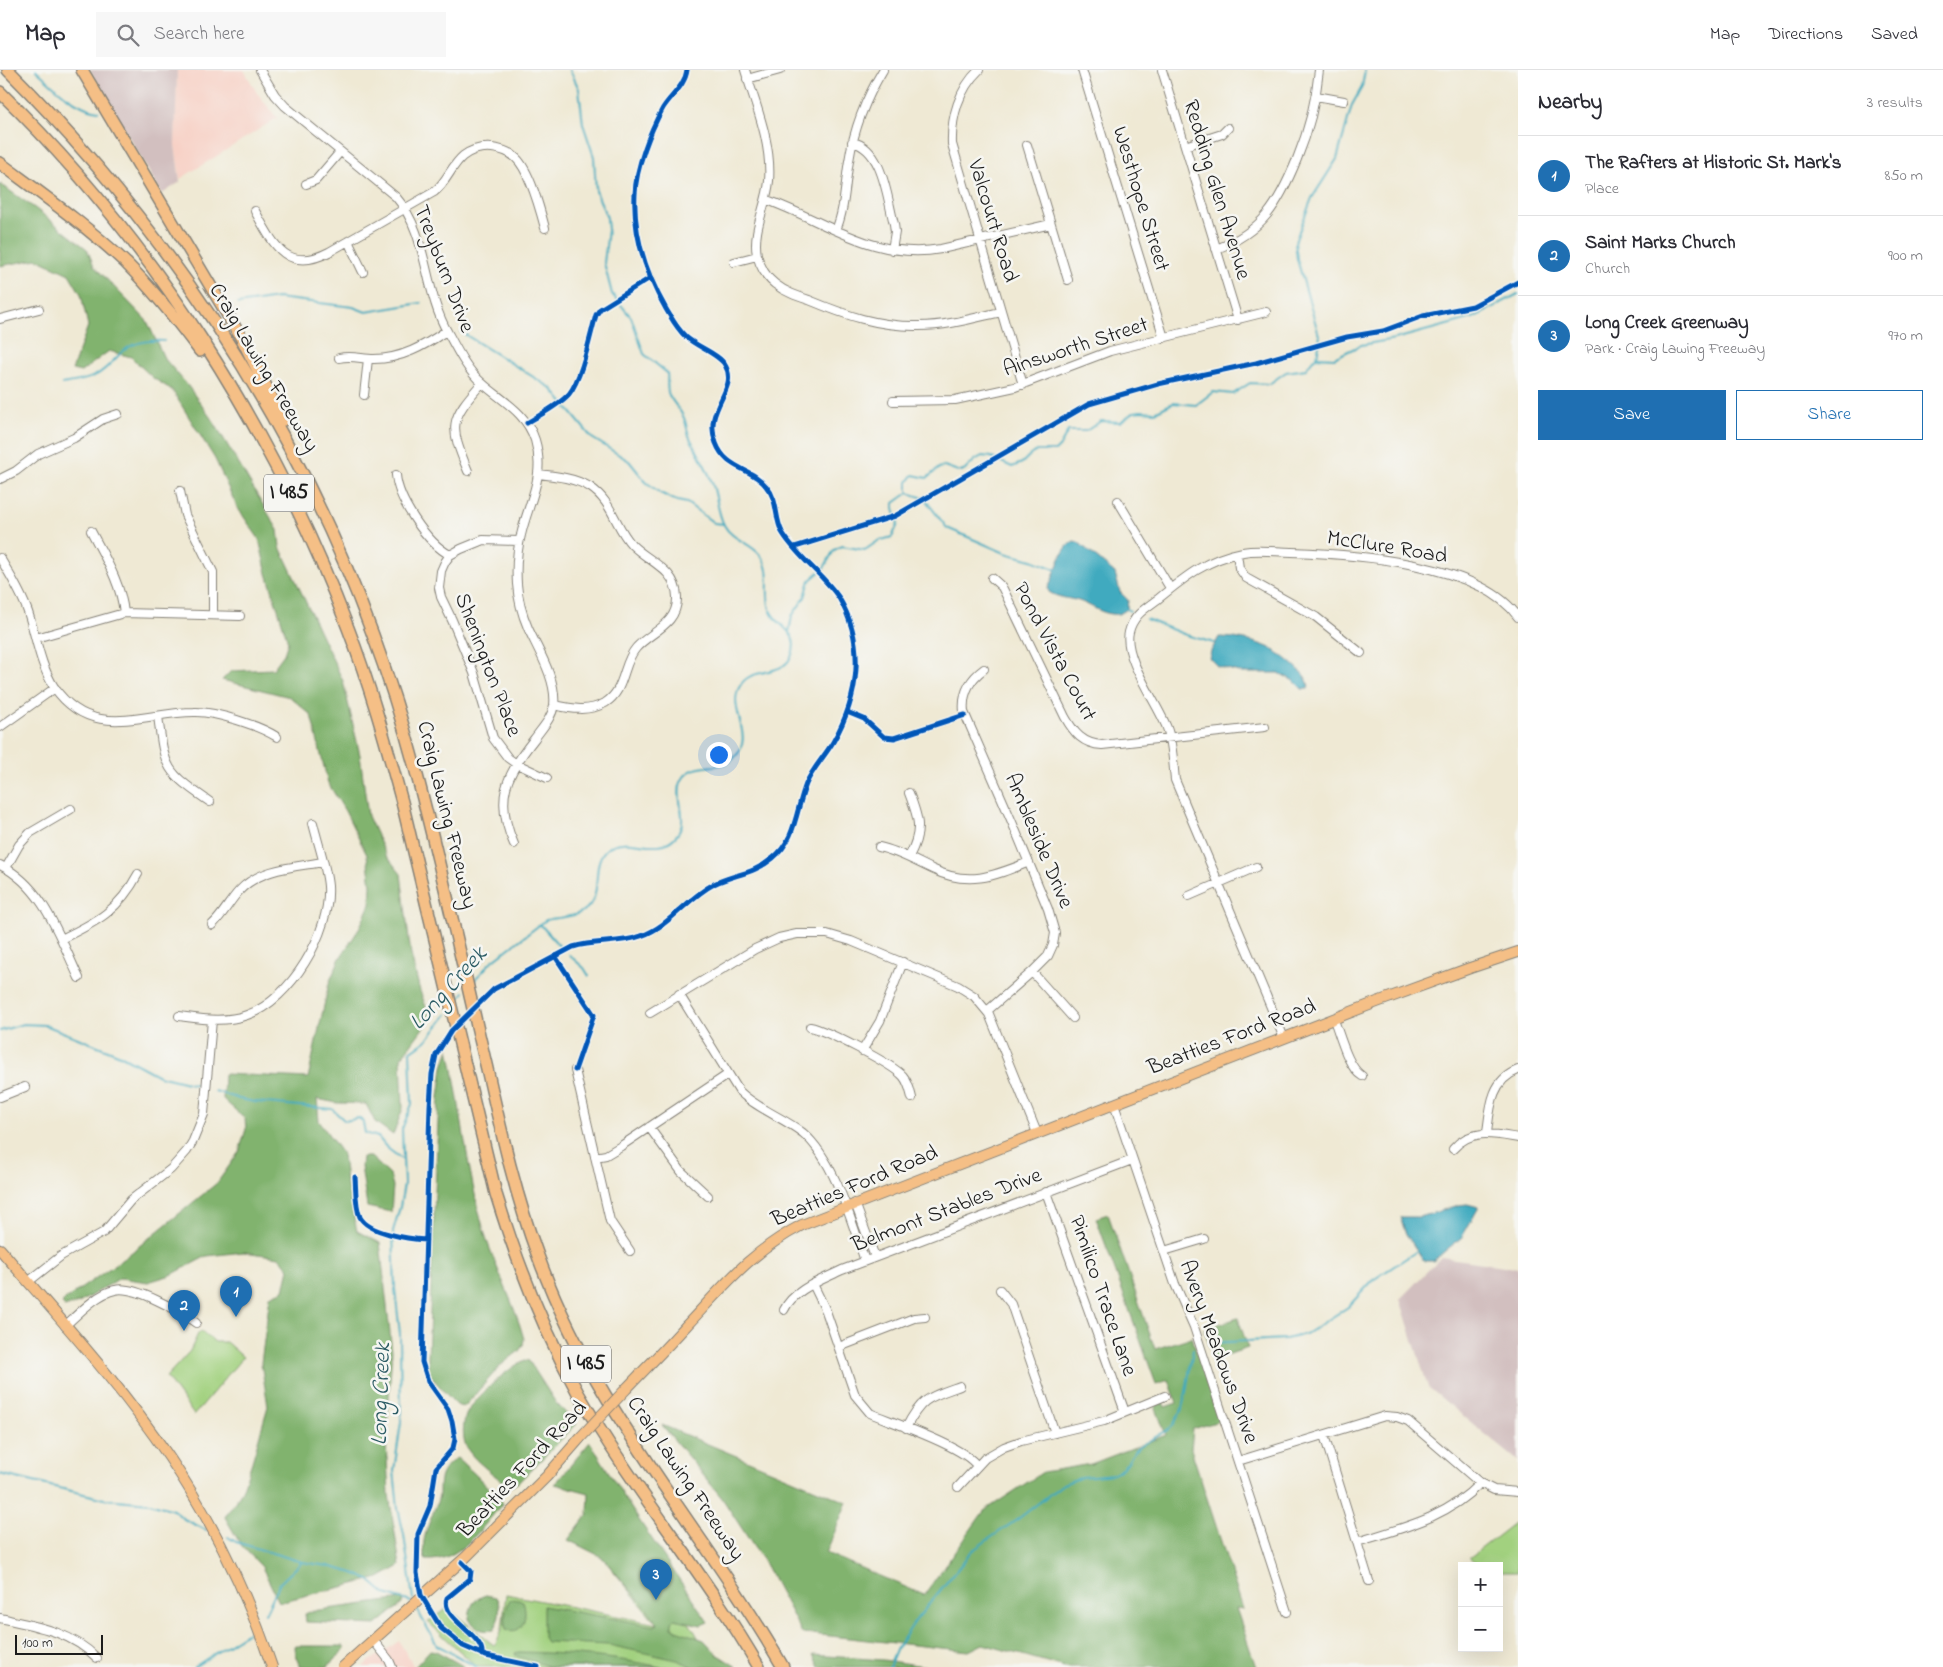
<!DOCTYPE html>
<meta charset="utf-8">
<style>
body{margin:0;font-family:"Indie Flower",sans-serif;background:#f7f7f7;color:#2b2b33}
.controls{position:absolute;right:15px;bottom:15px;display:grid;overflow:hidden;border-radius:0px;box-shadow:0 5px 20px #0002}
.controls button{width:45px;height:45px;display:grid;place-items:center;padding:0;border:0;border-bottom:1px solid #e1e1e2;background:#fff;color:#2b2b33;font:25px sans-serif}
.scale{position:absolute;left:15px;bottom:12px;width:88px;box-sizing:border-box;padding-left:5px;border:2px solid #1c1c1c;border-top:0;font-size:14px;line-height:18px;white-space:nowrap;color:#1c1c1c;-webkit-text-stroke:4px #f6f6f2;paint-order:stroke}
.you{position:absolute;left:718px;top:684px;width:18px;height:18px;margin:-12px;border:4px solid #fff;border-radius:50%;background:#1a73e8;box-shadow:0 0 0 8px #1a73e833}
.badge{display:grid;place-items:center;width:32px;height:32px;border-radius:50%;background:#1f6fb2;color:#fff;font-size:16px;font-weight:700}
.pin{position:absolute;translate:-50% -41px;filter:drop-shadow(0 1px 2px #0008)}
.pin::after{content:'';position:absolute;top:26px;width:18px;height:15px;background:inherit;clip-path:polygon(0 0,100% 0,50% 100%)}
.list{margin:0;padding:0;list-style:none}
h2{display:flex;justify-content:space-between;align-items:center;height:65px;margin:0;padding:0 20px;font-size:21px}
h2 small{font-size:16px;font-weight:400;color:#7c7c81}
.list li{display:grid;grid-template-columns:32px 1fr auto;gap:15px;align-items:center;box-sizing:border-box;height:80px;padding:0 20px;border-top:1px solid #e1e1e2}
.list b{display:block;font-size:19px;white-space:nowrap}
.list p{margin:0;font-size:16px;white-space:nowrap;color:#7c7c81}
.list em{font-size:16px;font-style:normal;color:#7c7c81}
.actions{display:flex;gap:10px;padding:15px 20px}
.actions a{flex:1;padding:11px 0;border:1px solid #1f6fb2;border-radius:0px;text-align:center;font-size:18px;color:#1f6fb2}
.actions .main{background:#1f6fb2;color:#fff}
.icon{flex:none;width:28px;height:28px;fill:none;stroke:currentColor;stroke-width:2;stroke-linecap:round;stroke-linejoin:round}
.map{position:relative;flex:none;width:1518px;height:1597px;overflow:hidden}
header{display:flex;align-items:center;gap:30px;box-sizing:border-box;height:70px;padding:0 25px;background:#fff;border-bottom:1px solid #e1e1e2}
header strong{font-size:24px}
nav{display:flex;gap:28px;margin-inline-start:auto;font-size:18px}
.search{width:350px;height:45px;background:#f7f7f7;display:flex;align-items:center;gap:12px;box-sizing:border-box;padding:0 18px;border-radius:0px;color:#7c7c81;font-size:19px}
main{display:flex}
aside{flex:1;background:#fff}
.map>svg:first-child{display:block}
.built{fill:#f7d1c6}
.industrial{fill:#d2bfbf}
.green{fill:#a2d17f;stroke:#5f764e}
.forest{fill:#81b36e;stroke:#4e6845}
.water{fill:#3faabf;stroke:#2e636e}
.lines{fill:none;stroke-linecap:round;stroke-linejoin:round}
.stream{stroke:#3faabf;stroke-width:2}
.minor-casing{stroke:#868278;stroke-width:10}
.major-casing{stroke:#868278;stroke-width:12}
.highway-casing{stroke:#868278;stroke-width:14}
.minor{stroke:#fff;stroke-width:8}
.major{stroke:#f5bf86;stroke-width:10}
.highway{stroke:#f5bf86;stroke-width:11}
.major-bridge-casing{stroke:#868278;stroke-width:12;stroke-linecap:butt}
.major-bridge{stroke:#f5bf86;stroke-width:10}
.cycleway-casing{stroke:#f6f6f2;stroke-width:8}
.cycleway{stroke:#0057b8;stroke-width:5}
.labels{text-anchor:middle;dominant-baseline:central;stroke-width:5;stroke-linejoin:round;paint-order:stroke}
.shield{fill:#f6f6f2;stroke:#5d5d5c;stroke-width:1}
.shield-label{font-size:21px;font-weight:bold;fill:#1c1c1c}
.street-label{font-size:22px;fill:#1c1c1c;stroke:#f6f6f2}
.water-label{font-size:24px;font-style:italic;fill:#2c5c65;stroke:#f6f6f2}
</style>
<header>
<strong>Map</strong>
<div class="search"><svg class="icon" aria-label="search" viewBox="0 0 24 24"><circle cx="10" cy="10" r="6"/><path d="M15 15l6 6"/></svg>Search here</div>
<nav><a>Map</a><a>Directions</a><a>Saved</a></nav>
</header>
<main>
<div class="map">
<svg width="1518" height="1597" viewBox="0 0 1518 1597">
<rect width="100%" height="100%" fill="#f6f6f2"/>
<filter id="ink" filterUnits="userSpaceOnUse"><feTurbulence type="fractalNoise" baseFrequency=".02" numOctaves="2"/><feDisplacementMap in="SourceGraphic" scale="10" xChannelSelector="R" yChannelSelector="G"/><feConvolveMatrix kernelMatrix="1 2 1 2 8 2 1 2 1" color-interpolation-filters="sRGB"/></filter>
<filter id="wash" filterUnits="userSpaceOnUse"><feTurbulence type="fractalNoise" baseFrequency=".0096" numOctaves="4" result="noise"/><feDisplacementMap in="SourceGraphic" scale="20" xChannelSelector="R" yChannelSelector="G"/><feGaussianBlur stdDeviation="1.12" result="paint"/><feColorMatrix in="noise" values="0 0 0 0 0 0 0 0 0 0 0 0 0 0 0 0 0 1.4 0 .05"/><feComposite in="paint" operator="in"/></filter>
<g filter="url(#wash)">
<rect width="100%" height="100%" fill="#efe9d4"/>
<!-- built -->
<path class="built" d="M177,0H244L257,23L277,48L180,109L175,75Z
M399,1571L414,1597H363L367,1593Z"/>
<!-- industrial -->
<path class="industrial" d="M90,0H177L175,75L180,112L162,124Z
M1441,1187L1518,1198V1391L1428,1317L1400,1229Z"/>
<!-- green -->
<path class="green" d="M201,1261L215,1272H226L243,1287L194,1345L166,1307L190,1281L198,1264Z
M623,1453L695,1562L715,1597H477L428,1552L447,1538L495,1576L502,1559L506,1524L657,1554L602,1487Z
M1514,1453L1518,1455V1502H1499V1496H1479L1469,1488Z"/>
<!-- forest -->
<path class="forest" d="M0,114L36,139L87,179L94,196L147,251L164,288L188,316L215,354L278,460L280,477L343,611L360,685L368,746L386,785L401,804L411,885L420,921L429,944V950L401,988L403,1038L393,1065L375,1052L366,1034L337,1033L317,1029L319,1051L343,1085L346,1111L357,1161L380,1173L392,1281L386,1372L389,1425L400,1496L379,1508L279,1532L262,1497L241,1475L225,1447L242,1421L252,1392L268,1336L261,1293L270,1226L284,1220L289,1199L279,1187L244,1182L207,1186L171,1205L148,1212L120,1208L79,1233L64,1237L62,1232L127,1186L217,1113L239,1082L246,1059L245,1049L223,1029L224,1004L308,1008L329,913L340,888L359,859L370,834L371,815L367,785L345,741L328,713L311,645L290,627L222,610L231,601L273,599L284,584L288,572L266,500L259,469L237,437L215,389L172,320L153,308L131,287L109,281L81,302L72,300L88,256L81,224L69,204L37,189L0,196Z
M449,978C461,1039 467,1101 484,1161C495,1198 514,1232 524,1269L523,1275L519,1281L501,1295L465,1336C461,1337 461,1337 457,1335C454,1333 431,1307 430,1304C428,1299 428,1293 428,1288L439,1027L443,997Z
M362,1087H371L390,1105L393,1116L391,1142L367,1137L361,1096Z
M1108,1144L1155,1279L1192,1267L1219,1351L1193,1359L1191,1379L1243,1539L1236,1538L1256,1597H1065L983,1574L969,1581L802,1563L765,1494L722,1428L662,1355L847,1432L826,1483L924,1525L984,1441L1043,1402L1091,1394L1166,1365L1155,1336L1163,1332L1165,1337L1177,1333L1169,1310L1156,1314L1096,1148Z
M1238,1248L1248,1278L1214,1289L1204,1259Z
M525,1290L529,1291L556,1333L577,1354L519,1412L512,1416L507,1415C496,1406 471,1389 466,1376C462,1367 463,1353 466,1345C474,1328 508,1298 525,1290Z
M590,1372L633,1441L708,1552L701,1555L675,1549L672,1551V1557L676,1560L704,1570L718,1585L737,1597H694L677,1590L609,1575L547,1572L543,1568V1536L654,1556L658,1554L648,1540L602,1487L568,1470L588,1444L589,1423L555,1414Z
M457,1388L476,1405L503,1433C482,1457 461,1492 426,1490C417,1469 435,1445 439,1425C439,1419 439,1414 440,1409C442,1400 450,1392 457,1388Z
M486,1525L496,1527C502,1536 499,1551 494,1560C482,1562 476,1559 469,1549C470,1536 473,1529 486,1525Z
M403,1529L402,1534L376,1555L306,1552L305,1544L312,1541Z
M512,1529L523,1531C528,1544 524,1567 506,1559C503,1551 506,1539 509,1531Z
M295,1576H344L345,1580L326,1597H300L296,1587Z
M430,1580L436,1581L465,1597H415Z
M519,1582C566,1583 614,1587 661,1597H551L516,1586L515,1583Z
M813,1585L883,1590L931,1597H819Z"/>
<!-- water -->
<path class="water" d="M1074,471L1078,472L1115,503L1120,522L1128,530L1127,539C1122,543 1118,545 1112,544C1101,543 1090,535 1079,531C1069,528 1058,528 1049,522L1048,518C1056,504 1060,478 1074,471Z
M1219,567C1234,567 1254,571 1268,577C1279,582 1314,607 1308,619H1302L1294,611L1279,603H1242L1217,596L1209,588L1211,581Z
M1467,1134L1479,1137L1462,1167L1433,1191H1424L1406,1164L1400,1147H1420L1459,1135Z"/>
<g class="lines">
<!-- stream -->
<path class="stream" d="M36,0C54,16 73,37 98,41
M238,234L277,228L353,237L366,242L421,233
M461,262L551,318L592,368L629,391L646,412L660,423L677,431L687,433L714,453L724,454
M1317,287L1320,269L1297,189L1295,172L1312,128L1337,89L1352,35L1362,17L1365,0
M62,314C74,312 86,311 96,305C110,298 117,284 129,277C139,271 154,270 164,271
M908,423V412L913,405L927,408L939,398L944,396L958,401H964L975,390L982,386L991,387L1012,397L1022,393L1030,385L1037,381H1055L1060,376L1068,361H1086L1101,351L1120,352L1134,342L1141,341L1155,342L1173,333L1196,335L1213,322L1233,324L1250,313L1269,314L1286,302L1306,299L1312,291L1317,287L1334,288L1361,275L1395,269L1473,248L1518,224
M1127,539L1130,541
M1146,549L1186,565L1214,573
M789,562L792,546L805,527L810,510L824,498L834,480L842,476L865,480L878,471L892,467L898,454L894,438V433L908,423L924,428L947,458L1005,483L1032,490L1057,500
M540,854L561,878
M569,885L584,898L589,906
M472,913L491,892L542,853L546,850C558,847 573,848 583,841C607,827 587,792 609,777C629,764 658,786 675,767C691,751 674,730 681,712C691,689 719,703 734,688C758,665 723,637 742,613C754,597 781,607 791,587C802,563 779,558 771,542C763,524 774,504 761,486C751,473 732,470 724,455C717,441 717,424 711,410C706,396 698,383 691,370C687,363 687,355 684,348C680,339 673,333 669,325C666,320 668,309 667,303L644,284L631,247L612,224L604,193L608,160L607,148L596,121L594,87L583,54L579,19L570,0
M455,934L464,922
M0,961L23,954L45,955L118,984L159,1006L196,1015
M215,1021L239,1029L255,1032L332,1039L345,1051L359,1048L363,1052L365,1063L378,1067L387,1078L403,1090
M1209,1273L1286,1269L1306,1264L1348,1237L1373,1210L1417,1181
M0,1404L105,1429L150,1433L173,1440L184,1449L206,1460
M228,1467L236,1472L302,1492L328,1496L353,1503L369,1510L385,1524L411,1532
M413,1529L404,1465L398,1438L394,1401L401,1352L400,1264L395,1219L393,1161L400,1137L404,1114L402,1059L412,1034L410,982L426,971L447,944
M416,1538L437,1575L477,1597
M265,1544L280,1513L302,1492
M194,1597L248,1562
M889,1597L897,1578L916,1550L973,1480L1018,1449L1063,1414L1082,1407L1114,1404L1119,1401L1127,1393L1134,1382L1140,1376L1166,1361L1173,1355L1181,1342L1186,1322L1193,1279"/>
</g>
</g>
<g filter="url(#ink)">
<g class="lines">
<!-- minor casing -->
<g class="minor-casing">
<path id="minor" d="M260,0L275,25L285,36L396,127C429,165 423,220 448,263C457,280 467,300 482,313C502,331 526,342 535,370C546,407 529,430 521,465C517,480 516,498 517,514C518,528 522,544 528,558C538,580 557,610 554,635C552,648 542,658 535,668C506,704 494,729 514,774
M745,0C756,36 772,73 769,111C767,135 752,160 757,185C760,196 766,207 775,214C785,222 797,226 809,230C845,245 879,257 919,256C947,256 974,248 1001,242
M979,0C959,19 951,47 952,74L1023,315
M1082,0L1164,268
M1162,0L1238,250
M747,9L780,0
M1316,26L1344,31
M852,72C883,78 887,128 894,154L895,162L892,180
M1027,75L1068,210
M1185,76L1222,64L1228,58
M306,114L316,110L340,82
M767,130C826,151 874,191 941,179L1051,154
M255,141C273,174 287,204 329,182L434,122C447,112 451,96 463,86C471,80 481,77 492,78C501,79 509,81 516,88C530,101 540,139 545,158
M836,160C845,139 845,113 849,91C854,58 866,28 883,0
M348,171L363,202
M1216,179C1263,162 1279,133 1297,89C1309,60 1316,31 1319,0
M734,192L757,186
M0,249L39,239
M339,288C351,285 362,289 374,289C401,289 424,276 446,261
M364,325L368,289
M893,331L955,330L1015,317L1110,281L1266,242
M468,401C449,355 449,350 482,313
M539,404C556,406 575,408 590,417C613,432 615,457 632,475C649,492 676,499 677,527C678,555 651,561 636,578C622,594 626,620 605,633C589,642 572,639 554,635
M396,405C398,430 427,473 450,485
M0,409L16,401L38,384L74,368L103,349L118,344
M180,421L185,445L213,502V545
M1118,431L1170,518
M91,461C105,488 121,513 124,543
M519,471L483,470L461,479L450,485L445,492L441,501L439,518L441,527L452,550L474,603L493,668L508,688L515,693L547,708
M1237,484L1239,498L1246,508L1316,547L1361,583
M0,488C10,505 21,522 28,542C36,566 40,595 54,617C92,672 143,642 194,642C215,641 260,656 277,667
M992,508L1002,517L1007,527L1065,647C1074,663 1083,674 1102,675L1265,657
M36,568L124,543L240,546
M984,599C969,610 962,624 964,642L1012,752L1048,839L1055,863L1053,875L1048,886L1032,902L987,941
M158,646C165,700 165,701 210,732
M0,657L55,618
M909,723C919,749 923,760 909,787
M879,777C898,781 915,791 932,799C968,817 994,806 1029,792
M0,795C44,817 59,866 79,908
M6,798L19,775L30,763L71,739
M1189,826L1256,797
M212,855C223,845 229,832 239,821C260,798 295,797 323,792
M61,869C97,852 119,840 138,804
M1032,902L1073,948
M679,924L739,1021C757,1039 783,1047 803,1063C834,1089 852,1153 865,1191
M650,943L755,879L779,868L797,864H827L851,871L958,916L974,926L989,944L1037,1063
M179,946C202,949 225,953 247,945C291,930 331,862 328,816C326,795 318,774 313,753
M1334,950C1340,965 1348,998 1362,1006
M810,957C826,960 892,994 903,1006C909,1013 910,1020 912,1028
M1284,968L1175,710C1173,693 1173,674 1167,658C1157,632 1123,588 1129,562C1133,545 1146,538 1158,529C1186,506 1207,489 1243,482C1258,479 1277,482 1292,482C1353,484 1481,493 1518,547
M862,981L880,951L903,892
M575,1000L610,1151L630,1181
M0,1027L25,1017
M1114,1034L1175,1214L1194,1257L1287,1542
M649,1057L681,1101L708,1126
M1487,1063C1490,1038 1491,1010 1518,1000
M1453,1079C1471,1058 1494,1064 1518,1068
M595,1087L606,1085L621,1076L727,1005
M1046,1122L1125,1342
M855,1133L875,1187
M1164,1181L1204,1169
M28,1212L61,1186L104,1162L131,1130L171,1099L187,1081L193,1071L204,1044L212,950
M813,1214L826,1241L855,1325L870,1343C894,1353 965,1377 977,1396
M1000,1220L1011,1234L1055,1363
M784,1240C794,1219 822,1210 842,1200L1132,1090
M65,1256C78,1244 98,1223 115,1220C134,1215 180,1241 196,1253
M839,1277L914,1248L925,1247
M906,1358C921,1328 929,1327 960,1316
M1324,1365L1369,1511
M1238,1391L1385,1346L1397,1347L1408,1351L1480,1413L1494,1420L1518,1422
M958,1417L985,1388L1004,1377L1021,1371L1104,1351L1165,1326
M1357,1472C1402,1458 1447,1448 1480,1413
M0,1548C36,1556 70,1561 97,1588
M373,1570L389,1590L392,1597"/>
</g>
<!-- major casing -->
<g class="major-casing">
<path id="major" d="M0,1179C58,1247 119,1313 169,1387C213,1452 247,1523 272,1597
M627,1318C646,1298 666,1278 685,1257C725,1215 749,1183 802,1155L1377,932L1470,898L1518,882
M343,1597L466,1487L547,1406L580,1368"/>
</g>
<!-- highway casing -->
<g class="highway-casing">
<path id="highway" d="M8,0C208,201 348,437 419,713C444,809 465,906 488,1003C502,1065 516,1127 538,1186C594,1341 702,1457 783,1597
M82,0L242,269L283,350
M0,22C153,171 272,358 348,558C370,615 386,673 402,732L496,1124C517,1193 543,1259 578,1323C632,1418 704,1502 759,1597
M0,93C43,125 87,156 126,193C153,220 177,250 200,281"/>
</g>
<!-- minor -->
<use href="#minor" class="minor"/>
<!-- major -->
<use href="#major" class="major"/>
<!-- highway -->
<use href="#highway" class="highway"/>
<!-- major-bridge casing -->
<g class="major-bridge-casing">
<path id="major-bridge" d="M580,1368L627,1318"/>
</g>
<!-- major-bridge -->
<use href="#major-bridge" class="major-bridge"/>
<!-- cycleway casing -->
<g class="cycleway-casing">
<path id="cycleway" d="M527,353C541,344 558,336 569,324C582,308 590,266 596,245L600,239L650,208
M795,477L895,446L1089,334L1158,314L1256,293L1347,267L1383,261L1423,246L1473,236L1518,212
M847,642L864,649L884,667L894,668L965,645
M555,886L594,945L575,1000
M355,1107C356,1119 355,1136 360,1147C368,1163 409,1169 426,1170
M462,1492L471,1501L470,1509L447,1528C440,1549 485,1565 482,1585
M538,1597L486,1586L463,1576L441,1558L421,1525L417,1503L418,1464L430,1436L436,1398L453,1378L455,1369L452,1351L448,1339L428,1311L422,1292L430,1036L432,1004L436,985L451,961L494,919L573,877C596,870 619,874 641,866C670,856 687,828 714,814C735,804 754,804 773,788C796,770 796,739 806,714C812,699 825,686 833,672C859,627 866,574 839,528C823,504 797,487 782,462C774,447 779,431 766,416C751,397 726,400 716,373C702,338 740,320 725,295C719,284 697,277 686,267C677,259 672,249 666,239C646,204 633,165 635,124C636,97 650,61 663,38C671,25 685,16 687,0"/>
</g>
<!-- cycleway -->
<use href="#cycleway" class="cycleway"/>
</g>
</g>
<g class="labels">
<!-- shield labels -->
<g class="shield">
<rect x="264" y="404.5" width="50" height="37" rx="4"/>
<rect x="561" y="1275.5" width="50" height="37" rx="4"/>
</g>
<g class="shield-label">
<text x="289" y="423">I 485</text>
<text x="586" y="1294">I 485</text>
</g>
<!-- street labels -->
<g class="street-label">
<text transform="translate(1216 120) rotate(73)">Redding Glen Avenue</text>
<text transform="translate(1140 129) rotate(73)">Westhope Street</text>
<text transform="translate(992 151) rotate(73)">Valcourt Road</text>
<text transform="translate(443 199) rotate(69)">Treyburn Drive</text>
<text transform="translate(1076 278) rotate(-18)">Ainsworth Street</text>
<text transform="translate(263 298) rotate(59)">Craig Lawing Freeway</text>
<text transform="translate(1387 478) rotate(9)">McClure Road</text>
<text transform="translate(1054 582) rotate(62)">Pond Vista Court</text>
<text transform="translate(487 595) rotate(69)">Shenington Place</text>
<text transform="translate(446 745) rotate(76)">Craig Lawing Freeway</text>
<text transform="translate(1038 771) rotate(67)">Ambleside Drive</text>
<text transform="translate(1232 968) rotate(-21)">Beatties Ford Road</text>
<text transform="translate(855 1117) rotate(-23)">Beatties Ford Road</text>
<text transform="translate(947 1141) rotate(-21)">Belmont Stables Drive</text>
<text transform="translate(1102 1226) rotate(71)">Pimilico Trace Lane</text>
<text transform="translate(1218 1282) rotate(70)">Avery Meadows Drive</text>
<text transform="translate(523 1400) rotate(-47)">Beatties Ford Road</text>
<text transform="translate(685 1409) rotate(56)">Craig Lawing Freeway</text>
</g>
<!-- water labels -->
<g class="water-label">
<text transform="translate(449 919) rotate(-48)">Long Creek</text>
<text transform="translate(382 1324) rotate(-88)">Long Creek</text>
</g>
</g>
</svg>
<div class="controls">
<button>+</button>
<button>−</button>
</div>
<div class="scale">100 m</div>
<div class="you"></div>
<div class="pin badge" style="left:236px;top:1247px">1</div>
<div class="pin badge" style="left:184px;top:1261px">2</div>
<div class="pin badge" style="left:656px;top:1530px">3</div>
</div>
<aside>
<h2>Nearby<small>3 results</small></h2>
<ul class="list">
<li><span class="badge">1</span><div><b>The Rafters at Historic St. Mark's</b><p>Place</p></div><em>850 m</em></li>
<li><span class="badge">2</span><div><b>Saint Marks Church</b><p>Church</p></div><em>900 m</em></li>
<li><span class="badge">3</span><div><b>Long Creek Greenway</b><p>Park · Craig Lawing Freeway</p></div><em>970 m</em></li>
</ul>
<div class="actions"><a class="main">Save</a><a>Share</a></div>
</aside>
</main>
